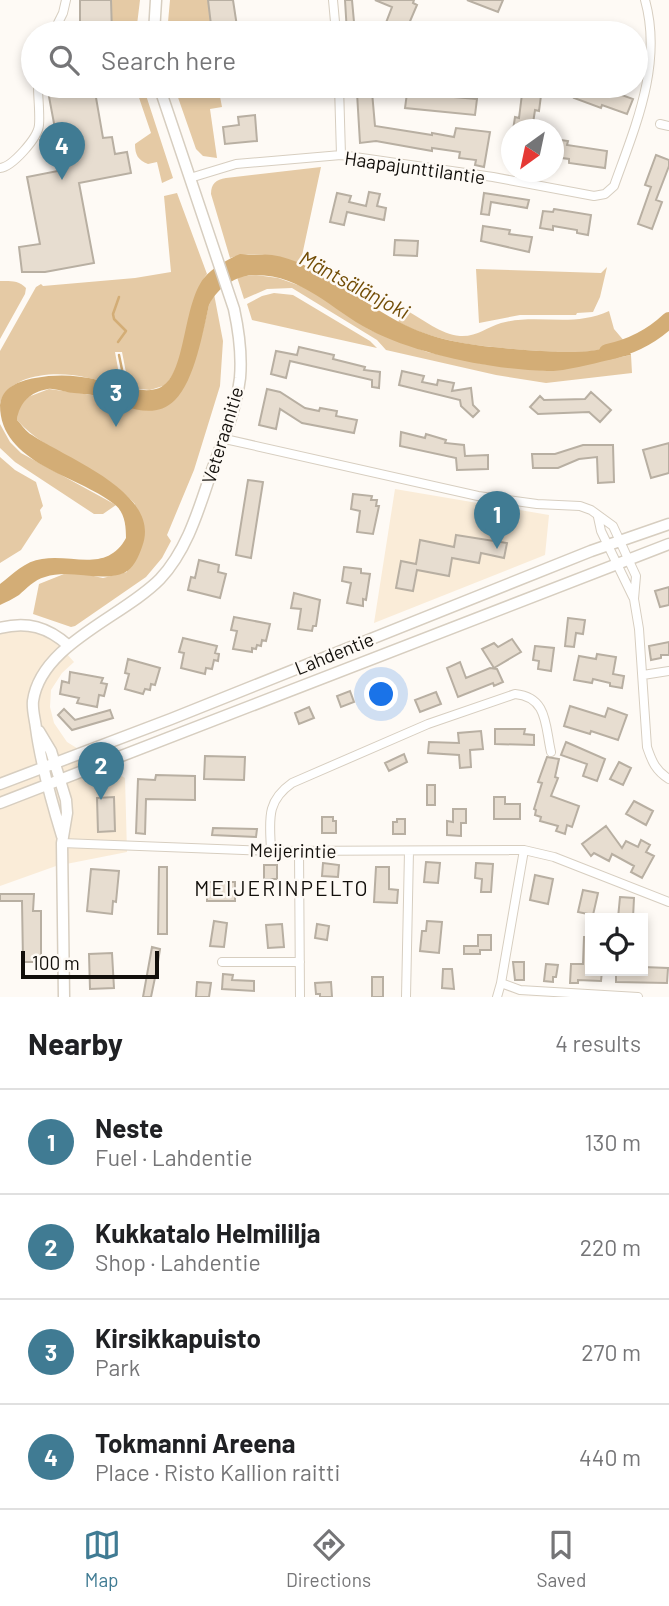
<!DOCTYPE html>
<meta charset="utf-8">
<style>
body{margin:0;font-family:Barlow,sans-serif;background:#f6f6f6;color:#202124}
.controls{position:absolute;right:21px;bottom:21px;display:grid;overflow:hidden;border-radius:0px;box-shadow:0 4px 10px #0003}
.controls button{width:63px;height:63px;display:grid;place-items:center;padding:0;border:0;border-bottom:2px solid #e0e0e0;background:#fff;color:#202124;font:35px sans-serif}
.compass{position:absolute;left:501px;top:119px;width:63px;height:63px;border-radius:50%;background:#fff;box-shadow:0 4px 10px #0003;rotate:213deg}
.scale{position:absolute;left:21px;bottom:18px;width:138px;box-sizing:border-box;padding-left:7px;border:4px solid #120f0b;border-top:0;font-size:19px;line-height:24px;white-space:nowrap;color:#120f0b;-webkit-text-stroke:5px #fefaf5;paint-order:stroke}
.you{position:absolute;left:382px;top:695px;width:24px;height:24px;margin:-18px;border:5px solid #fff;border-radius:50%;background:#1a73e8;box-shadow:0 0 0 10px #1a73e833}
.badge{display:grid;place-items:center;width:46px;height:46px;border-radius:50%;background:#407b93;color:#fff;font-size:23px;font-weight:700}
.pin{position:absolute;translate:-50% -58px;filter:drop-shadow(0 2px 4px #0008)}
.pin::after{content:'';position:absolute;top:37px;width:24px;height:21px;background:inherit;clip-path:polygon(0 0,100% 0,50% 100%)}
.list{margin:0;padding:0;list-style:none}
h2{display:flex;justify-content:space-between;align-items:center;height:91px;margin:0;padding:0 28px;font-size:30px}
h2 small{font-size:23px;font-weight:400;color:#757577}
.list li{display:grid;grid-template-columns:46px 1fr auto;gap:21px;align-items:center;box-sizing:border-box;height:105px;padding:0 28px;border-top:2px solid #e0e0e0}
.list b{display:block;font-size:26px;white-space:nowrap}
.list p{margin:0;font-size:23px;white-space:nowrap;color:#757577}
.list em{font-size:23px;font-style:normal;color:#757577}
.icon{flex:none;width:38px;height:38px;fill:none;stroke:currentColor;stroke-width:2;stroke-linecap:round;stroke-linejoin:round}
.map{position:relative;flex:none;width:669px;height:997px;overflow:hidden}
.search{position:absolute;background:#fff;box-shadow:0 4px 10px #0003;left:21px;right:21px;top:21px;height:77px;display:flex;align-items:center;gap:18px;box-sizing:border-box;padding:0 24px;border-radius:38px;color:#757577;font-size:26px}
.sheet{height:511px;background:#fff}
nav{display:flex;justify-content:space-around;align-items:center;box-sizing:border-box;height:98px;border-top:2px solid #e0e0e0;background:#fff;font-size:19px;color:#757577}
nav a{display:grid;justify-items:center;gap:4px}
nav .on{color:#407b93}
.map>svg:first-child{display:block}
.built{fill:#faecd8}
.green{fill:#e5caa5}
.water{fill:#d3ad76}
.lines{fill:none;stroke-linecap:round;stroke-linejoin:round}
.stream{stroke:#d3ad76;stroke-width:2.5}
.river{stroke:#d3ad76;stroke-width:16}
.building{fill:#e7ddd0;stroke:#b8afa2;stroke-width:2}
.street-casing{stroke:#d7cec0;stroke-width:10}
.secondary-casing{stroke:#d7cec0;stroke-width:13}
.street{stroke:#fff;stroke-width:8}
.secondary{stroke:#fff;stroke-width:10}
.labels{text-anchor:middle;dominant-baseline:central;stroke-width:5;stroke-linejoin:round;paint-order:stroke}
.street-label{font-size:19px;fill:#120f0b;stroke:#fefaf5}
.water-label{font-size:21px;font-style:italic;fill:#724d06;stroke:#fefaf5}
.neighbourhood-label{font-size:21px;letter-spacing:2px;fill:#120f0b;stroke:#fefaf5}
</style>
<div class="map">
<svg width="669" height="997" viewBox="0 0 669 997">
<rect width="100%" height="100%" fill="#fefaf5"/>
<!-- built -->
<path class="built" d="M395,489L549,515L545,555L374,623Z
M30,626L52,637L74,662L62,673L51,690L50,707L54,723L67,742L125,778L127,852L56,866L0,886V630Z"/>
<!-- green -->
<path class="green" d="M111,0H140L136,33H112Z
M170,0H208L212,33H167Z
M135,86H143L173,178L162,183L157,162L148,164C138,160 135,155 135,144L151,133Z
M174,86H218L222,107L210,109L217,158L203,156L196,149Z
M321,167L300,265C278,257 254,249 230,258L211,194C211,183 216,180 226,178Z
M177,193L207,274L204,278L178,366L166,385L150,390L129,388L122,352H115L121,385C113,380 109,381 100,380C91,379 82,376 72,375C47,372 9,376 0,403V351L36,287L41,284L43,286L135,278L171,272L164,196Z
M607,267L600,297L593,312L577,313L576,315H520L479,323L476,269L601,273Z
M256,275L278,278L312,290L370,330L427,352L483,364L549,371L631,355L632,373L546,383L496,375L386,350L377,340L292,288L267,289L244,299L237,277Z
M0,281C9,281 19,280 26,288L25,294L0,339Z
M274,293L293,295L370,341L377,348L252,320L247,304L262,296Z
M214,294L223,341L220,386L194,470L167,535L171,541L162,558L146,577L75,626L71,627L33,614L39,584L64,574H84L103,578L127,572L135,504C102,467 49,456 17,420L18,407L28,397L49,389L99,396L116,405L158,409L202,334L209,305Z
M406,310C424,320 440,334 460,336C477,337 487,327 501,323C538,313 572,328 609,311L614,329L625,342C589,357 561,352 524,350C480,346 438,343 398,322Z
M0,424L10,442L21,453L116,505L103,514H94L15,462L0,448Z
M0,457L15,470L36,482L43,506L40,510L42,518L21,550L0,563Z"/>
<!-- water -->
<path class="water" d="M240,254C250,255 262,254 272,255C316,261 364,305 405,325C444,344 482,346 525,350C560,352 591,356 625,342L631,355C608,359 568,372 547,371C494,370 416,354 370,330C332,310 302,275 256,275C236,275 218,287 209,305C203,331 195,380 175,400C153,422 123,405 100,397C93,394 82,394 74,393C66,393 55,388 48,389C30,392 19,403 17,420C22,425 26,432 32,435C67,459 163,493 142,547C139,556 133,569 124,573C99,583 71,568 45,577C34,580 27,588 19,595C13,599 6,602 0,605V584C13,574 25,561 42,559C73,554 107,573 126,538C126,526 125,512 114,504C78,475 0,464 0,405C2,387 19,381 35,378C57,374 77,375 98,380L104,378C122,382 136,394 156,389C187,382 181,307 204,278C212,268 228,259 240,254Z"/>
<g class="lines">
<!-- stream -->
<path class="stream" d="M118,342L126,331L114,319L113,314L119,297
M119,355L126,389"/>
<!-- river -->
<path class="river" d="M607,352C631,347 651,337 669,320"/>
</g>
<!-- building -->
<path class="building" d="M80,0H111L112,33H80Z
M208,0H233L238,33H212Z
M345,0H352L355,33H347Z
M375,0H414L413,3L417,5L405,33H398L384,28L392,7Z
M467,0H503L498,12Z
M47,86H94L103,138L112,137L115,154L127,152L131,173L79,183L94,263L45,272H22L19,247L40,244L27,177L63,170L58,145L43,150L40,140L56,134Z
M219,86H258V91L220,95Z
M523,86L542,88L539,111L535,110L532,130H513L515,117L519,118Z
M579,86H588L610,94L611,91L633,99L627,114L602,105L601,108L574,98Z
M372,92L375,126L432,135V133L454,137L456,128L490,132L484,167L475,165L476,160L459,158L460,152L432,148V151L376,141L360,143L357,93Z
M407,93L477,99L475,115L405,108Z
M255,115L257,141L225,144L223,127L239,125L238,117Z
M554,139L568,141L567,145L607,151L605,168L569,163V159L554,157Z
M656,155L669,160V166L656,200L662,202L652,229L638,224L651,187L645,185Z
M369,192L380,194L377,206L386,208L384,220L347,212L344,225L330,222L337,193L351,196L349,202L366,206Z
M484,193L529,200L527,208L491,202L489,215L481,214Z
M554,209L591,215L588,235L577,233V230L553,226V230L540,228L543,211L553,212Z
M483,226L510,230L509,234L532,237L529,252L481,241Z
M395,240L418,241L417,256L394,255Z
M299,347L334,355L333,359L365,367L364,370L380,372L379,388L372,387V380L290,361L286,378L271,374L276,351L297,355Z
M402,371L424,376L422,382L437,385L438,380L454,383L452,391L471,388L473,405L479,411L473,417L461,406L460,400L399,385Z
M267,389L280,392L305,408L319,411L320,408L337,411L336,416L357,420L354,433L302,423L280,409L276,429L259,425Z
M591,392L611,410L600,422L589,412L538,414L530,407L540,396L544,400L585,399Z
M401,432L425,438L426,434L446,440L445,443L464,445L465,456L488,455V469L457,470L456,458L400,446Z
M669,443V473L651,478L643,450Z
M583,445H613L614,482L598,483L597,457L579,459L558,468H533L532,454H555Z
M248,480L263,482L251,558L236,555Z
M353,494L372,496L371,500H377L376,506H379L373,534L357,532L360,511L351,509Z
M456,535L507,543L504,558L481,553L479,563L452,558L449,576L417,570L413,591L396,588L401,561L416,564L420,540L454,547Z
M199,560L219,565L218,572L226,574L220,598L188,590L191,577L195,578Z
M344,567L361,569V573L370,574L366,600L363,599V606L347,603L351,583L342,581Z
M669,587V605L660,607L655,591Z
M294,593L320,600L316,626H313L312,631L298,629L301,609L291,608Z
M234,617L270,624L266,641L262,640L261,646L257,645L256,649L252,648V652L233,649L237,631L231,630Z
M568,618L585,620L583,634L576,633L574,647L565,646Z
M183,638L217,646L215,653L219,654L218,661L214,660L212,669L206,668L205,674L181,668L184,653L179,652Z
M512,639L521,652L494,668L482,649L494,643L498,647Z
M669,642V655H661V658L651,660L649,646Z
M535,646L554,648L551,671L538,669L539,661L533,660Z
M597,654L616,657L613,674L624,676L622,688L610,686V683L593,679L592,683L574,680L579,656L596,659Z
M128,659L160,668L155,685L151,684L150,690L145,689L143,694L125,689L129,674L125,673Z
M460,662L466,678L490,668L497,669L503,682L494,686L493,683L458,697L447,668Z
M70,672L103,678L101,683L107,684L104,696L99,695L97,707L77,703L79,698L60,694L62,681L69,683Z
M350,691L354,702L341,707L337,696Z
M436,692L441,704L420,712L415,700Z
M570,706L605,717L608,708L627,715L618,740L591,731L590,734L564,726Z
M309,707L314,718L299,724L295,713Z
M64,709L75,720L110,710L113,718L72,730L58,715Z
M495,729H525L524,734L534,735V745L495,744Z
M481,731L483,749L470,750L471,767L460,768L459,755L428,753L429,742L459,743L458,733Z
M566,742L605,759L597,781L583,776L587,764L561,755Z
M404,754L407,762L389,771L385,763Z
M205,756L245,757L244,780L204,779Z
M547,757L559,759L555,777L558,778L551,796L579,806L572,827L567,825L565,834L556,831L558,826L540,821L541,817L535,815L536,810L534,809L542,783L538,782Z
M619,762L631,768L623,785L610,779Z
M156,775L195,776V800L146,799L145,834L136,833L138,779L155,780Z
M427,785H435V805H427Z
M114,797L115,831L98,832L97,798Z
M494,797H505V804H520V819H494Z
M634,801L653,811L646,825L626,814Z
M453,809H466V823H461V836L447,835V821L453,822Z
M322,817H333V821H336V833H322Z
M397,819H405V834H393V822H397Z
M606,826L622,848L626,841L638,847L641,840L650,845L646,852L654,856L642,878L631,872L634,866L612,854L609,861L594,853L591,856L582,844Z
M213,828L257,829L256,837L212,835Z
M426,862L440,863L438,883L424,882Z
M323,863L339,865L338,877L322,876Z
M476,863L493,864L491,892H481L482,879L475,878Z
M264,865H277V879H264Z
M159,867H167V934H158Z
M376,867H389V889L398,890L397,903L374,902Z
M91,869L119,871L116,902L113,901L112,914L87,911Z
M535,875L553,879L548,904L530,900Z
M207,882H235V901H207Z
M583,890L598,893L593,915L578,912Z
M0,894H34L33,911H41V962H23L22,901H0Z
M620,897L634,898L633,918H618Z
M214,921L227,923L224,947L210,946Z
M427,921L442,922L439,953L420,951L422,931H426Z
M282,924L284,947L268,948L266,925Z
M317,924L329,926L327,940L315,938Z
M478,935H491V950H480V954H464V946H478Z
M584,937H590V971H602L601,981L578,980V983H570L571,964H583Z
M152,947L160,949L157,968L151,997H143Z
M112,953L114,988L90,989L89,954Z
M513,962H524V980H515Z
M546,964L558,965L556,977H553V982L544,981Z
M643,967L668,968L667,983L616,982V971H643Z
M443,969H452L454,989L442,988Z
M223,974L233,975L232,980L254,981V991L222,989Z
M372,977H383V997H372Z
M197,982L211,983L209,997H196Z
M331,982L332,997H320V994H316L315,983Z"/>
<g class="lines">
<!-- street casing -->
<g class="street-casing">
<path id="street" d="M333,0L336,33
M53,33L63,13L66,0
M339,86L341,155
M660,124L669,126
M0,168C12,167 38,138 39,125C40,113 38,98 38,86
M190,178L236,164L341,155L493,177L594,196L605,194L614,186C635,127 663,64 645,0
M225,439L478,496L537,504L580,506L591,510L613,526L636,576L634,599L639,629L647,747C652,762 656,771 669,779
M598,517L601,531L633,597
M643,675L669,671
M62,843L271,851L524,850L554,857L669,902
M524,850L501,983L520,990L638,997
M271,851C270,821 265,802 292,783L428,724L515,694C548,697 545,726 551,752
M299,851L300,997
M222,962H300
M406,997L409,851
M497,997L501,983"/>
</g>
<!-- secondary casing -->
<g class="secondary-casing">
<path id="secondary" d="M154,33L156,0
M0,628C27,621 48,627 69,646
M39,731L51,751L66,800L67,813L62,843L64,997
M0,784L171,719L591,551L669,524
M0,803L669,544
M62,836C51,800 41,765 36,728C35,719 32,710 33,701C41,644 123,617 160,579C188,549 199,508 212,470C223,440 236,410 240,378C242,355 239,332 234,309L159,86"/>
</g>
<!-- street -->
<use href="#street" class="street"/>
<!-- secondary -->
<use href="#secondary" class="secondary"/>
</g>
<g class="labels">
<!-- street labels -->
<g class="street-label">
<text transform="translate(415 167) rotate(8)">Haapajunttilantie</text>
<text transform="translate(222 435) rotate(-73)">Veteraanitie</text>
<text transform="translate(334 653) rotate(-22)">Lahdentie</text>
<text transform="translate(293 850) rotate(1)">Meijerintie</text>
</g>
<!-- water labels -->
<g class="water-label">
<text transform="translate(355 284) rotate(28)">Mäntsälänjoki</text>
</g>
<!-- neighbourhood labels -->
<g class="neighbourhood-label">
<text x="282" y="887">MEIJERINPELTO</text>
</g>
</g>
</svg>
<div class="controls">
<button><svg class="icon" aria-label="locate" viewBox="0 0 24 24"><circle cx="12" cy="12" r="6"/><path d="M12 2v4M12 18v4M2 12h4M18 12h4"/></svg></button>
</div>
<svg class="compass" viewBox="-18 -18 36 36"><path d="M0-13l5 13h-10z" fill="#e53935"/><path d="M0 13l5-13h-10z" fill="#757577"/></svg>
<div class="scale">100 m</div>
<div class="you"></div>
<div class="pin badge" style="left:497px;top:549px">1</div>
<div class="pin badge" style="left:101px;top:800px">2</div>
<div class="pin badge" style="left:116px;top:427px">3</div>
<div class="pin badge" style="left:62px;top:180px">4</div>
<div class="search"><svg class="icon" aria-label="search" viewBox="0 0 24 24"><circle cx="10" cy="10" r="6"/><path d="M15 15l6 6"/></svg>Search here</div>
</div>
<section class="sheet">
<h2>Nearby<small>4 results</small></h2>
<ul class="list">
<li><span class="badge">1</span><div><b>Neste</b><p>Fuel · Lahdentie</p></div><em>130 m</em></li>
<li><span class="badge">2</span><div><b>Kukkatalo Helmililja</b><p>Shop · Lahdentie</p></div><em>220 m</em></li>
<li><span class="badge">3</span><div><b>Kirsikkapuisto</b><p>Park</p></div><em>270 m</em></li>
<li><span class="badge">4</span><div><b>Tokmanni Areena</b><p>Place · Risto Kallion raitti</p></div><em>440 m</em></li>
</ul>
</section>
<nav>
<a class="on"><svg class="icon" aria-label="map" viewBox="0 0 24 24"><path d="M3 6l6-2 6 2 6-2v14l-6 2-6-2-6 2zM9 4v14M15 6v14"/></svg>Map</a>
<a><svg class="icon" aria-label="directions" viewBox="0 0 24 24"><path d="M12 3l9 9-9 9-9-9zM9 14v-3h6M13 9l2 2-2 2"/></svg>Directions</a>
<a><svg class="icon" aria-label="saved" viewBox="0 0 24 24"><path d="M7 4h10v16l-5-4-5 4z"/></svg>Saved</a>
</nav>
